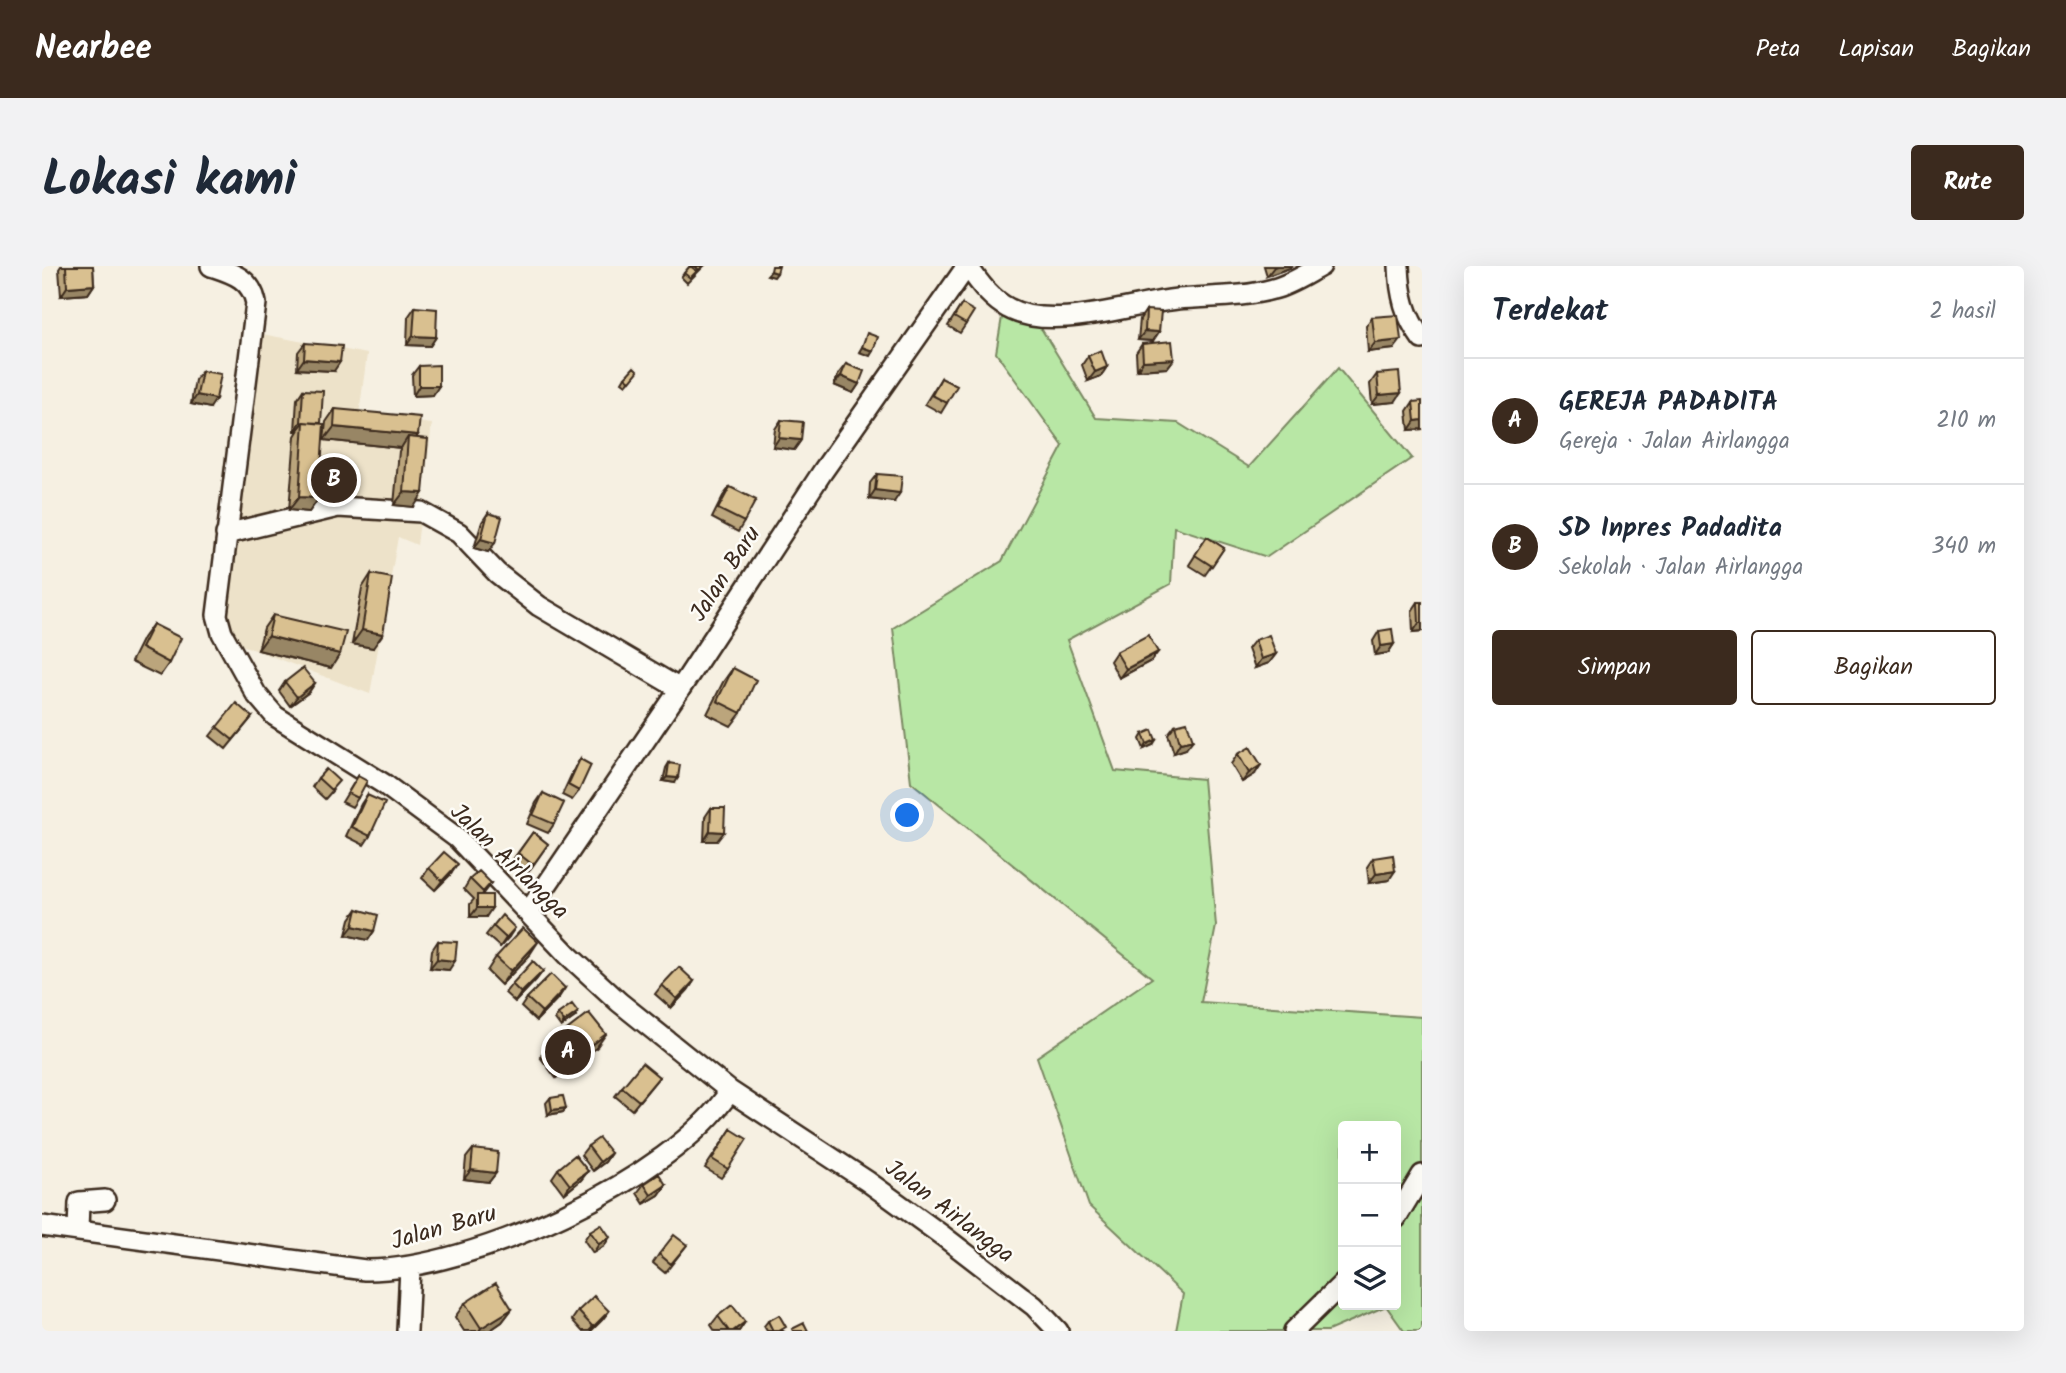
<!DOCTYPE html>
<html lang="id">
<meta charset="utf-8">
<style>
body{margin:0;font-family:Kalam,sans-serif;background:#f2f2f3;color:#1f2937}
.controls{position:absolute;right:21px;bottom:21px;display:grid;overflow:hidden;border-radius:7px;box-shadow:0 7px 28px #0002}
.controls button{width:63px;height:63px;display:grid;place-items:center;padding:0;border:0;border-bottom:2px solid #e0e1e3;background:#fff;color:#1f2937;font:35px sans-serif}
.you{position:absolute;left:866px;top:550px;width:24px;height:24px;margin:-18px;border:5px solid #fff;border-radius:50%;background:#1a73e8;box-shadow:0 0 0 10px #1a73e833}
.badge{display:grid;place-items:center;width:46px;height:46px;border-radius:50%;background:#3b2a1e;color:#fff;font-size:23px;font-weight:700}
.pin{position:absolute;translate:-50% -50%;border:4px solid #fff;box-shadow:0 2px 7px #0006}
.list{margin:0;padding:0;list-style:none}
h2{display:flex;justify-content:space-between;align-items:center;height:91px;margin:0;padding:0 28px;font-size:30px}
h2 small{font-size:23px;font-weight:400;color:#747a83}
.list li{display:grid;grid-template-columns:46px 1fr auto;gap:21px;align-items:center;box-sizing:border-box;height:126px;padding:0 28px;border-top:2px solid #e0e1e3}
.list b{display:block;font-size:26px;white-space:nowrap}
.list p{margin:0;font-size:23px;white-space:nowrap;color:#747a83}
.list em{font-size:23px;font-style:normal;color:#747a83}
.actions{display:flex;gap:14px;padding:21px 28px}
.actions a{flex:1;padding:16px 0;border:2px solid #3b2a1e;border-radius:7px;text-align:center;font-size:24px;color:#3b2a1e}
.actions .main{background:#3b2a1e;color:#fff}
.icon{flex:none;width:38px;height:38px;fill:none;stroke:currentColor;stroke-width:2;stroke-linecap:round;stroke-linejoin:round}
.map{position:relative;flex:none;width:1380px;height:1065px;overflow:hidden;border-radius:7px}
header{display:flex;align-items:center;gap:42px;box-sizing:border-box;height:98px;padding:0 35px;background:#3b2a1e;color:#fff}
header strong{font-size:33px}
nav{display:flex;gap:38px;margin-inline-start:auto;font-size:24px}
.intro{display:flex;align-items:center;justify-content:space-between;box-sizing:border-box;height:168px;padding:0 42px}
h1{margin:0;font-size:49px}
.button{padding:18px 32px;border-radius:7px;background:#3b2a1e;color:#fff;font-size:24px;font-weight:700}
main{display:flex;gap:42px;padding:0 42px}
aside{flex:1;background:#fff;border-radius:7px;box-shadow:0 7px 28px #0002}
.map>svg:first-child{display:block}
.built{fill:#ede2c9}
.green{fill:#b8e7a5;stroke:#7a8862;stroke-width:2;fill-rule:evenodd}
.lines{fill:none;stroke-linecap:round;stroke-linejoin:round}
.minor-casing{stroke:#3b2a1e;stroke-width:24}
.minor{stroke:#fdfcf7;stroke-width:19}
.wall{fill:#bba57c;stroke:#3b2a1e;stroke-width:2}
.shaded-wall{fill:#988665;stroke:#3b2a1e;stroke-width:2}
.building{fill:#d9c090;stroke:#3b2a1e;stroke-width:2}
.labels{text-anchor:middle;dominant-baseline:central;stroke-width:5;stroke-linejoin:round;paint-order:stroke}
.street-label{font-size:24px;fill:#3b2a1e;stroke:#fdfcf7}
</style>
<header>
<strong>Nearbee</strong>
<nav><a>Peta</a><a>Lapisan</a><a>Bagikan</a></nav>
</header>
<div class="intro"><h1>Lokasi kami</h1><a class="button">Rute</a></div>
<main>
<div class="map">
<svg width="1380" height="1065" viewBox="0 0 1380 1065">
<rect width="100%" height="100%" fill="#f6f0e2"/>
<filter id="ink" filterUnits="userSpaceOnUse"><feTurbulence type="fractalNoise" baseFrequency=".0143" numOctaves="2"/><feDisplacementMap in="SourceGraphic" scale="14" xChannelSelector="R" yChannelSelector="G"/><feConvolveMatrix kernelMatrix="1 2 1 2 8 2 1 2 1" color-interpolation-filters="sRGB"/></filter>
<g filter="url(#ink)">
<!-- built -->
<path class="built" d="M220,68L325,88L317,149L390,158L375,279L356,271L328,428L187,374L182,351Z"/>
<!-- green -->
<path class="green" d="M961,45L994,54L1054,152L1136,157L1207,201L1296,102L1370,192L1225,291L1132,261L1129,318L1025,374L1073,505L1161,513L1174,660L1159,736L1380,751V1065H1362L1344,1040L1286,1065H1134L1141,1028L1047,940L995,791L1110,712L869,516L851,362L960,295L1021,180L954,87ZM1301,860H1354V1039H1301Z"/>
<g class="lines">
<!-- minor casing -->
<g class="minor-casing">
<path id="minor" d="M169,0C190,7 209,12 214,37L175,349L180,367L214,428L233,450L342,518L415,572L526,689L577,736L688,825L825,915L901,970L992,1040L1016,1065
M926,0C936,16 949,33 966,42C1009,66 1089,38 1135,33C1166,30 1200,32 1231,23C1248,19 1264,8 1279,0
M1357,0C1358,29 1363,50 1380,73
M184,268L296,241L379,246L417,267L455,307L497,340L638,423
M487,645L638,423L781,205L925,0
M1354,952L1380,909
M0,960L323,1004C427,1005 630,914 688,825
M36,964L37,936L63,934
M365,1065L368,1002
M1252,1065L1301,1017"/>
</g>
<!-- minor -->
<use href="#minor" class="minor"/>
</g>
<!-- wall -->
<path class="wall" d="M19,0H51L52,19L46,28L19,30L17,3Z
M648,0H662L645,17L639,11Z
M1222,0H1250L1248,2L1225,10Z
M920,38L924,58L918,67L906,60Z
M373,41L394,71L388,80L365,79L366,51Z
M1104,44L1111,75L1096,74L1098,53Z
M1330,51L1352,83L1326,86L1324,60Z
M263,77L292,105L255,103L256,86Z
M1100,78L1132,93L1125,102L1095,104L1094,87Z
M1046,90L1059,110L1046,115L1040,99Z
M804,98L817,118L811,127L792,119L797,107Z
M377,100L391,129L371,130L370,109Z
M160,105L168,142L149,138L153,114Z
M596,105L584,119L580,116L583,111Z
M1335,108L1353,136L1330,138L1328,118Z
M899,112L905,137L899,147L883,138Z
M261,124L279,157L277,232L267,246L247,244L253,170L256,165H253L255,133Z
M1371,136L1380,163L1367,164L1365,145Z
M293,143L374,172L372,241L352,239L357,185L359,182L282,174L284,156Z
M739,154L759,174L752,184L731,181L733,163Z
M835,208L852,236L827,233L828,217Z
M688,221L702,256L696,266L670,252L681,230Z
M446,247V286L432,282L440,256Z
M1165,271L1182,282L1163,309L1147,299Z
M329,308L331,382L310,378L320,322Z
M1376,336H1380V365L1371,366L1370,345Z
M231,349L289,402L216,384L222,362Z
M111,358L127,397L118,410L89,396L101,372Z
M1337,365L1352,378L1346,387L1333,389L1331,375Z
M1213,374L1234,388L1227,397L1213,402L1206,383Z
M1074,386H1116L1109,395L1077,412L1068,395Z
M691,402L699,447L689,460L665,448L681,416Z
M243,416L273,417L267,426L248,440L237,425Z
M210,451L184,483L168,470L175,461Z
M1133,459L1144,483L1132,487L1126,468Z
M1101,468L1111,479L1102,483L1098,473Z
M1196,488L1213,508L1200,516L1189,498Z
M538,493L537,525L530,534L520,529L532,503Z
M627,497L633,517L621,515L624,502Z
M316,510V532L310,541L300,536Z
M276,512L291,524L283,533L270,521Z
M501,527L512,558L506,567L485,558L494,537Z
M325,529L328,570L322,579L304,570L319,538Z
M669,542L675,575H662L663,551Z
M491,566L506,578L485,608L469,596Z
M1331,592L1347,614L1327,617L1325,601Z
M387,602L409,608L393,624L380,612Z
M428,613L449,617L440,629L444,651H428V638L432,633L422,623Z
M315,643L332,665L326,674L304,669L308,653Z
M451,660L467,671L458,681L444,669Z
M396,675L407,704L388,702L390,684Z
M487,690L459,719L445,705L454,691Z
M501,705L494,714L473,736L463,727L470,718Z
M652,715L646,724L629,742L613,728L620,719Z
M523,722L517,731L494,755L479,741L485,732Z
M516,748L533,751L519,761L513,753Z
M508,777L554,782L514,812L498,791Z
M617,811L590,844L573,830L580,821Z
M508,832L524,842L521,846L506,849L504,837Z
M689,863L686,903L679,912L663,902Z
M546,880L569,887L563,896L551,905L539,889Z
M431,883L454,907L447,916L422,913L424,892Z
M516,903L546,905L539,914L522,928L510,912Z
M602,918L624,919L617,929L602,938L595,927Z
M548,965L562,980L551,987L542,974Z
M645,979L623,1007L611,997L617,988Z
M423,1037L470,1043L460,1056L447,1065H422L413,1051Z
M536,1045H567L560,1054L549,1065H540L530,1054Z
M676,1050L703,1056L697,1065H673L669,1059Z
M726,1055L741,1065H725L722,1060Z"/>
<!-- shaded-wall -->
<path class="shaded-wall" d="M1235,0H1250L1248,2L1225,10L1232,1Z
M729,5L735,7L732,11L725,9Z
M52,19L46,28L19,30L25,21Z
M1103,65L1117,66L1111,75L1096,74Z
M371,70L394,71L388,80L365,79Z
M1359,74L1352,83L1326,86L1333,77Z
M820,81L831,85L828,90L817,86Z
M262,93L298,96L292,105L255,103Z
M1132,93L1125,102L1095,104L1101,95Z
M1065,101L1059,110L1046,115L1053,106Z
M799,110L817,118L811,127L792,119Z
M377,120H397L391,129L371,130Z
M1359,127L1353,136L1330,138L1337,129Z
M155,129L174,133L168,142L149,138Z
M1380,154V163L1367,164L1373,155Z
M259,156H262L255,165H253Z
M292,161L376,169L366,183V171L359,182L282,174Z
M737,172L759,174L752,184L731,181Z
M833,224L858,227L852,236L827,233Z
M362,226L381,227L372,241L352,239Z
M257,231L277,232L267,246L247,244Z
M439,273L453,277L446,286L432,282Z
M1377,357H1380V365L1371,366Z
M320,364L341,368L331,382L310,378Z
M226,370L298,388L289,402L216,384Z
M1352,378L1346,387L1333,389L1339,380Z
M1116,386L1109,395L1077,412L1084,403Z
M1234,388L1227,397L1213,402L1219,393Z
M273,417L267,426L248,440L255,431Z
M1114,474L1111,479L1102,483L1105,478Z
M1151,474L1144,483L1132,487L1138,477Z
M1219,499L1213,508L1200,516L1207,507Z
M625,511L636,512L633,517L621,515Z
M668,565L682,566L675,575H662Z
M416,598L409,608L393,624L400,615Z
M1353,605L1347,614L1327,617L1334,608Z
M435,642H450L444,651H428Z
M311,660L332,665L326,674L304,669Z
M473,662L467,671L458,681L464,672Z
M496,676L487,690L459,719L469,705Z
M395,693L413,695L407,704L388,702Z
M501,705L494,714L473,736L479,727Z
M652,715L646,724L629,742L635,733Z
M523,722L517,731L494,755L500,746Z
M536,746L533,751L519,761L522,756Z
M564,768L554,782L514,812L524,799Z
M524,842L521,846L506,849L510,844Z
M569,887L563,896L551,905L558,896Z
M429,904L454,907L447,916L422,913Z
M546,905L539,914L522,928L528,919Z
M624,919L617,929L602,938L609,929Z
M568,971L562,980L551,987L557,978Z
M470,1043L460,1056L447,1065H437L439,1062Z
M567,1045L560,1054L549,1065H547Z
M703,1056L697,1065H691Z"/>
<!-- building -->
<path class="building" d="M24,0H51L52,19L25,21Z
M648,0L655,5L648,12L642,7Z
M653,0H661L657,4Z
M730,0H737L735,7L729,5Z
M920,38L932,45L924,58L912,51Z
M373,41L395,43L394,71L371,70Z
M1104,44L1119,45L1117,66L1103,65Z
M1356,49L1359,74L1333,77L1330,51Z
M825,67L836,71L831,85L820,81Z
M1130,75L1132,93L1101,95L1100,78Z
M263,77L300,80L298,96L262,93Z
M1059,84L1065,101L1053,106L1046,90Z
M804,98L822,105L817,118L799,110Z
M397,99V120H377V100Z
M592,101L596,105L588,115L583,111Z
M160,105L179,108L174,133L155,129Z
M1357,106L1359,127L1337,129L1335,108Z
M899,112L915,120L905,137L890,129Z
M261,124L281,125L279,157L259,156Z
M1380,135V154L1373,155L1371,136Z
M293,143L378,151L376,169L292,161Z
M739,154L761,156L759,174L737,172Z
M262,156L282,158L277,232L257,231Z
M366,171L386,173L381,227L362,226Z
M835,208L860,210L858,227L833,224Z
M688,221L714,234L702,256L676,243Z
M446,247L460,251L453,277L439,273Z
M1165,271L1182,282L1170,300L1153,289Z
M329,308L350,312L341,368L320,364Z
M1376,336H1380V357H1377Z
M231,349L304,366L298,388L226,370Z
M111,358L139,372L127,397L99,382Z
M1350,363L1352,378L1339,380L1337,365Z
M1106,369L1116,386L1084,403L1074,386Z
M1227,369L1234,388L1219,393L1213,374Z
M261,402L273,417L255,431L243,416Z
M691,402L714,414L699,447L675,435Z
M194,437L210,451L191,474L175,461Z
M1145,456L1151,474L1138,477L1133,459Z
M1110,464L1114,474L1105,478L1101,468Z
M1208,481L1219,499L1207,507L1196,488Z
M538,493L549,499L537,525L526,519Z
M627,497L638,499L636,512L625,511Z
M284,503L297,515L289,524L276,512Z
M316,510L325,515L316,532L306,527Z
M501,527L522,537L512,558L491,549Z
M325,529L343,537L328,570L310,561Z
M669,542H683L682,566L668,565Z
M491,566L506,578L491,599L476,587Z
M402,586L416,598L400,615L387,602Z
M1351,589L1353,605L1334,608L1331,592Z
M437,605L449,617L441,626L428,613Z
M435,629H450V642H435Z
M315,643L336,649L332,665L311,660Z
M460,649L473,662L464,672L451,660Z
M481,662L496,676L469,705L454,691Z
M396,675L415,676L413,695L395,693Z
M491,695L501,705L479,727L470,718Z
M637,701L652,715L635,733L620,719Z
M509,708L523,722L500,746L485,732Z
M530,738L536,746L522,756L516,748Z
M547,747L564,768L524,799L508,777Z
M600,797L617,811L597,835L580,821Z
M521,830L524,842L510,844L508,832Z
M689,863L705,873L686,903L670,893Z
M557,872L569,887L558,896L546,880Z
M431,883L456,886L454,907L429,904Z
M533,889L546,905L528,919L516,903Z
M617,908L624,919L609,929L602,918Z
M559,958L568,971L557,978L548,965Z
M632,969L645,979L629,998L617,988Z
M454,1017L470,1043L439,1062L423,1037Z
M552,1030L567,1045L551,1061L536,1045Z
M690,1039L703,1056L691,1065H687L676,1050Z
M737,1049L744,1061L737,1065H731L726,1055Z
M762,1057L766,1065H751L750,1063Z"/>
</g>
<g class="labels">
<!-- street labels -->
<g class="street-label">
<text transform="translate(684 308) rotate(-57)">Jalan Baru</text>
<text transform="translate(467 596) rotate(44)">Jalan Airlangga</text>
<text transform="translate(907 946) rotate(37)">Jalan Airlangga</text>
<text transform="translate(402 962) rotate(-16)">Jalan Baru</text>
</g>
</g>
</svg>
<div class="controls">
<button>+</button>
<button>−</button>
<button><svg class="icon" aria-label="layers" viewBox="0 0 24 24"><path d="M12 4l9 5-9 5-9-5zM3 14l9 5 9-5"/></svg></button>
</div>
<div class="you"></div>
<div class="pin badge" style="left:526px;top:786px">A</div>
<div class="pin badge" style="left:292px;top:214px">B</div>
</div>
<aside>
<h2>Terdekat<small>2 hasil</small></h2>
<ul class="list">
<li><span class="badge">A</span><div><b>GEREJA PADADITA</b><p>Gereja · Jalan Airlangga</p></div><em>210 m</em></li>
<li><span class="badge">B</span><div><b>SD Inpres Padadita</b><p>Sekolah · Jalan Airlangga</p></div><em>340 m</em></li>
</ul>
<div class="actions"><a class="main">Simpan</a><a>Bagikan</a></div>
</aside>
</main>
